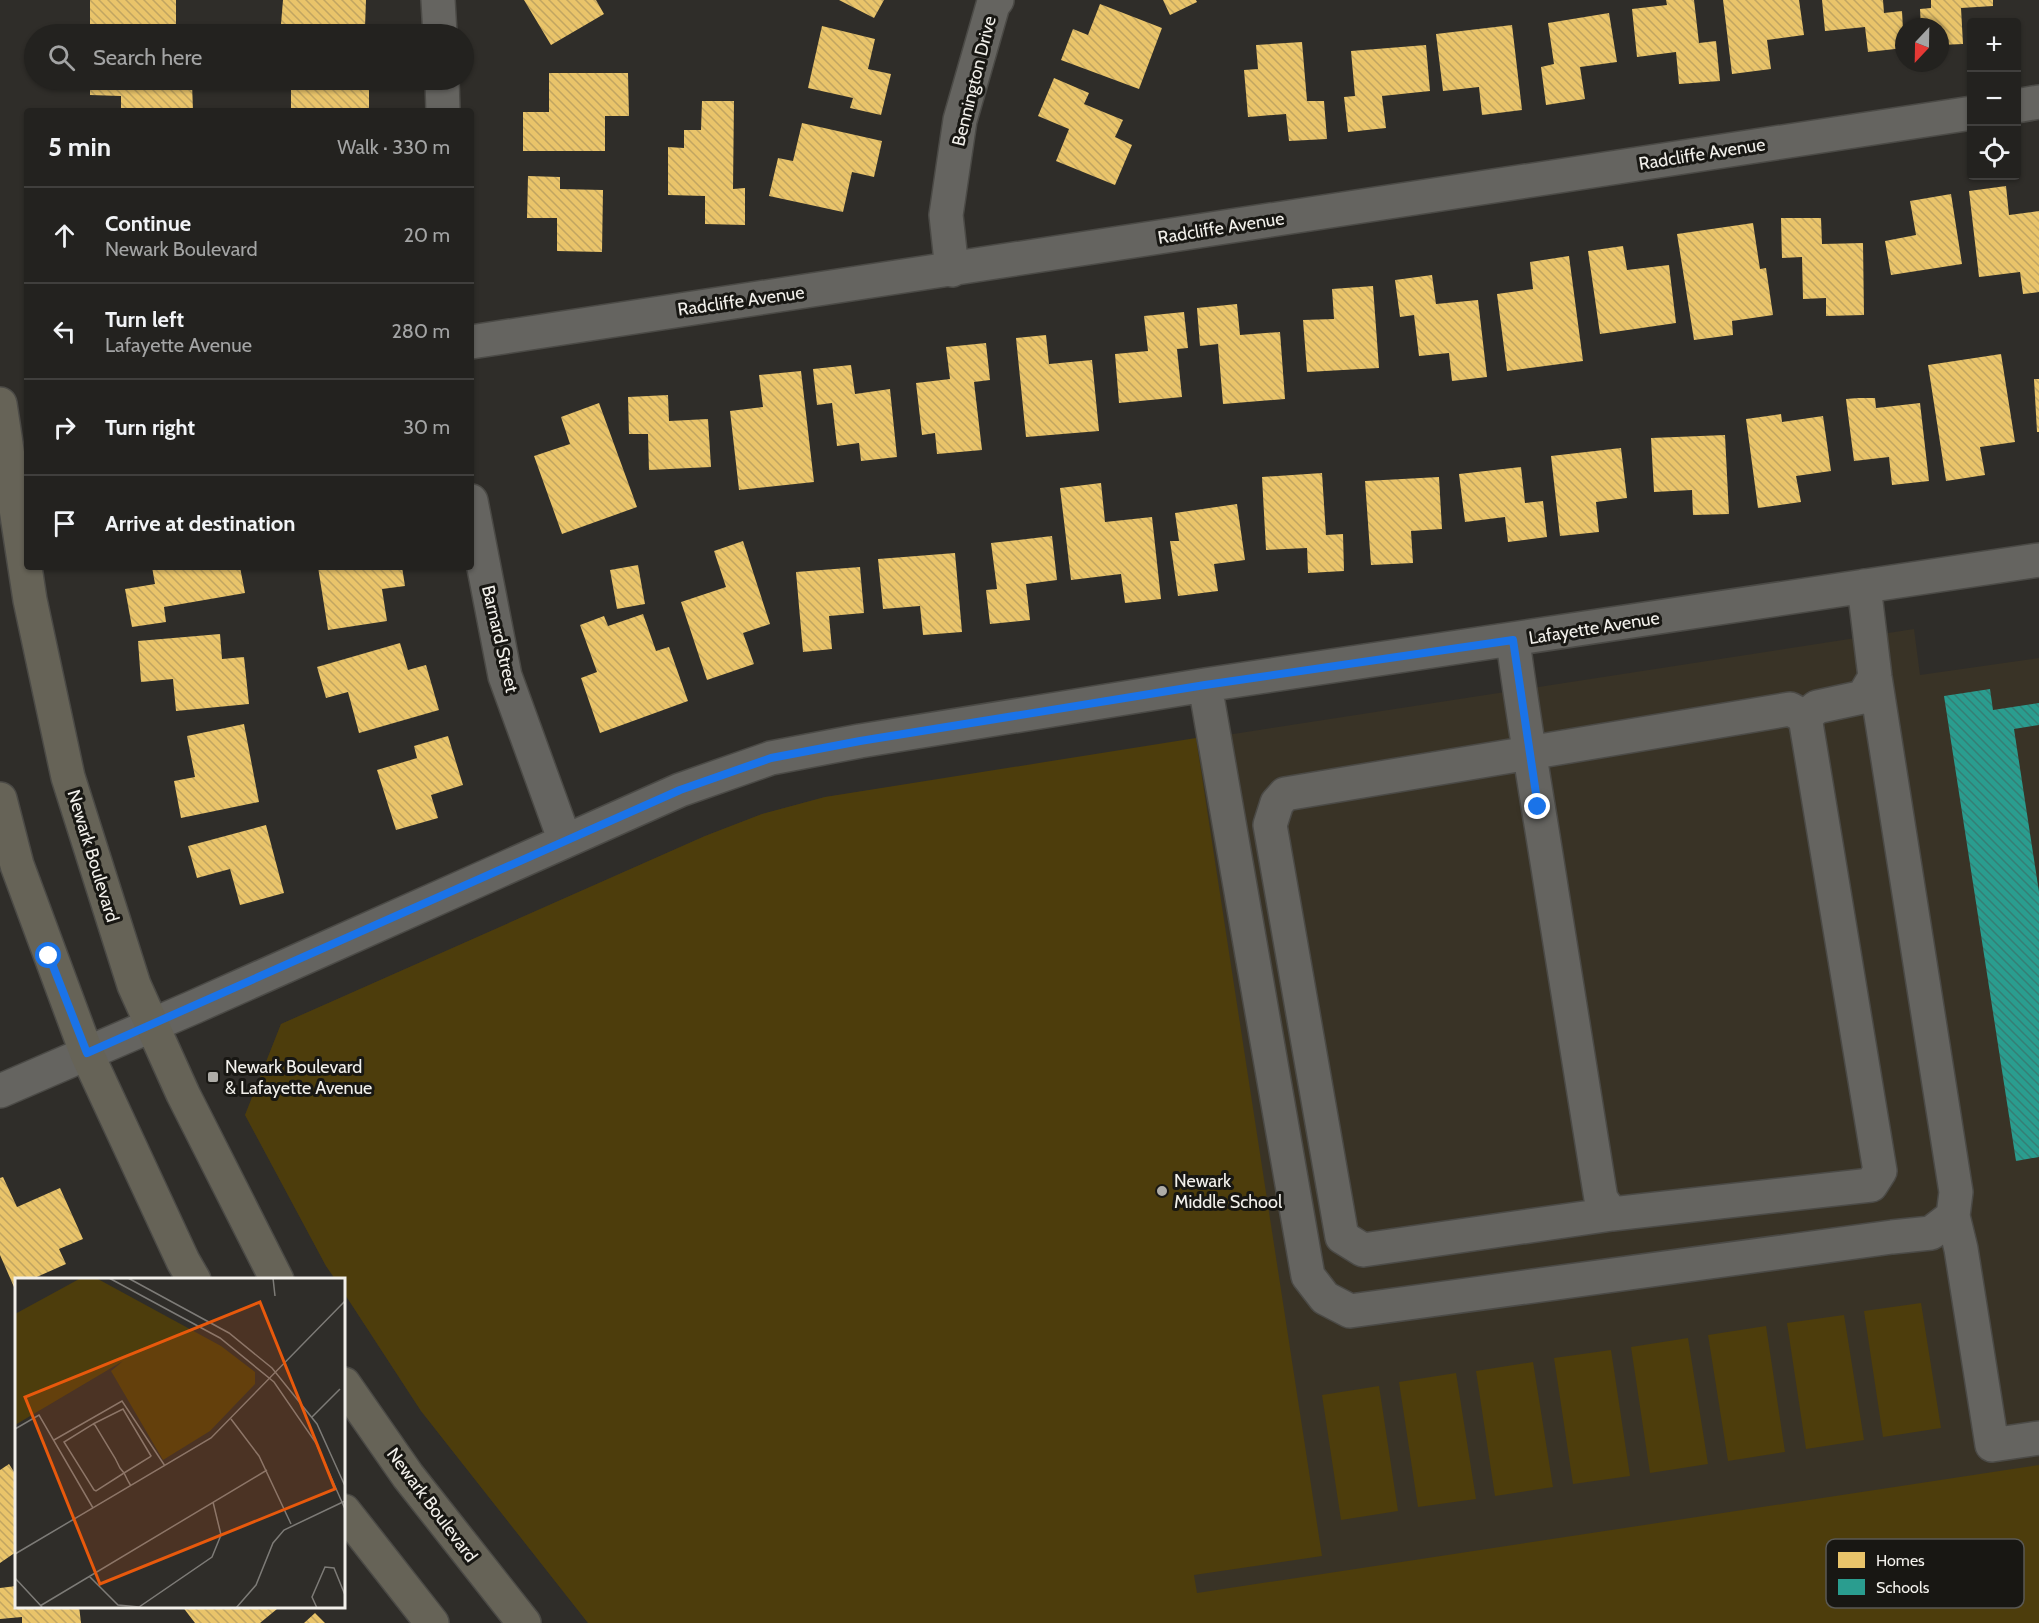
<!DOCTYPE html>
<meta charset="utf-8">
<style>
body{margin:0;font-family:Cabin,sans-serif;background:#2b2a28;color:#f1f3f6}
.controls{position:absolute;right:18px;top:18px;display:grid;overflow:hidden;border-radius:6px;box-shadow:0 2px 4px #0004}
.controls button{width:54px;height:54px;display:grid;place-items:center;padding:0;border:0;border-bottom:2px solid #403f3d;background:#23221f;color:#f1f3f6;font:30px sans-serif}
.compass{position:absolute;left:1895px;top:18px;width:54px;height:54px;border-radius:50%;background:#23221f;box-shadow:0 2px 4px #0004;rotate:202deg}
.stop{position:absolute;width:18px;height:18px;margin:-14px;border:4px solid #1a73e8;border-radius:50%;background:#fff}
.stop.end{background:#1a73e8;border-color:#fff;box-shadow:0 2px 6px #0008}
.list{margin:0;padding:0;list-style:none}
h2{display:flex;justify-content:space-between;align-items:center;height:78px;margin:0;padding:0 24px;font-size:26px}
h2 small{font-size:20px;font-weight:400;color:#a3a4a4}
.list li{display:grid;grid-template-columns:39px 1fr auto;gap:18px;align-items:center;box-sizing:border-box;height:96px;padding:0 24px;border-top:2px solid #403f3d}
.list b{display:block;font-size:22px;white-space:nowrap}
.list p{margin:0;font-size:20px;white-space:nowrap;color:#a3a4a4}
.list em{font-size:20px;font-style:normal;color:#a3a4a4}
.icon{flex:none;width:33px;height:33px;fill:none;stroke:currentColor;stroke-width:2;stroke-linecap:round;stroke-linejoin:round}
.map{position:relative;flex:none;width:2039px;height:1623px;overflow:hidden}
.search{position:absolute;background:#23221f;box-shadow:0 2px 4px #0004;left:24px;top:24px;width:450px;height:66px;display:flex;align-items:center;gap:15px;box-sizing:border-box;padding:0 21px;border-radius:33px;color:#a3a4a4;font-size:22px}
.panel{position:absolute;background:#23221f;box-shadow:0 2px 4px #0004;left:24px;top:108px;width:450px;height:462px;border-radius:6px}
.map>svg:first-child{display:block}
.built{fill:#393326}
.grass{fill:#4d3d0c}
.homes{fill:url(#homes-back-hatch)}
.schools{fill:url(#schools-back-hatch)}
.lines{fill:none;stroke-linecap:round;stroke-linejoin:round}
.minor-casing{stroke:#4b4a46;stroke-width:36}
.major-casing{stroke:#4b4a46;stroke-width:36}
.minor{stroke:#656460;stroke-width:33}
.major{stroke:#666357;stroke-width:33}
.route{stroke:#1a73e8;stroke-width:8}
.poi-dot{fill:#aeaca7;stroke:#181713;stroke-width:2}
.labels{text-anchor:middle;dominant-baseline:central;stroke-width:6;stroke-linejoin:round;paint-order:stroke}
.street-label{font-size:18px;fill:#f2f0eb;stroke:#181713}
.poi-label{font-size:18px;fill:#f2f0eb;stroke:#181713;text-anchor:start}
.inset-road{fill:none;stroke:#7d7b77;stroke-width:1.5}
.view{fill:#e8590c;fill-opacity:0.15;stroke:#e8590c;stroke-width:3}
.inset-edge{fill:none;stroke:#f2f0eb;stroke-width:3}
.key{fill:#181713;stroke:#595854;stroke-width:1.5}
.key-label{font-size:16px;fill:#f2f0eb}
</style>
<div class="map">
<svg width="2039" height="1623" viewBox="0 0 2039 1623">
<defs>
<pattern id="homes-back-hatch" width="6" height="6" patternUnits="userSpaceOnUse" patternTransform="scale(1.5)"><rect width="6" height="6" fill="#e9c46a"/><path d="M-1 5l2 2M0 0l6 6M5-1l2 2" fill="none" stroke="#c1a561"/></pattern>
<pattern id="schools-back-hatch" width="6" height="6" patternUnits="userSpaceOnUse" patternTransform="scale(1.5)"><rect width="6" height="6" fill="#2a9d8f"/><path d="M-1 5l2 2M0 0l6 6M5-1l2 2" fill="none" stroke="#357f75"/></pattern>
</defs>
<rect width="100%" height="100%" fill="#2f2d29"/>
<!-- built -->
<path class="built" d="M1914,629L1920,675L2039,658V1623H588L421,1411L344,1293V1280L335,1279L326,1266L245,1115L281,1024L705,836L762,814L825,797Z"/>
<!-- grass -->
<path class="grass" d="M1196,738L1322,1556L1194,1575L1197,1593L2039,1465V1623H588L421,1411L344,1293V1280L335,1279L326,1266L245,1115L281,1024L705,836L762,814L825,797Z
M1921,1303L1941,1428L1883,1437L1864,1311Z
M1844,1315L1864,1440L1806,1449L1787,1323Z
M1766,1326L1785,1452L1728,1461L1708,1335Z
M1688,1338L1708,1464L1650,1473L1631,1347Z
M1611,1350L1630,1476L1573,1484L1554,1358Z
M1533,1362L1553,1487L1495,1496L1476,1371Z
M1456,1373L1476,1499L1418,1507L1399,1382Z
M1379,1386L1398,1511L1341,1520L1322,1395Z"/>
<!-- homes -->
<path class="homes" d="M90,0H176V33H90Z
M283,0H366L365,27L281,24Z
M524,0H596L604,14L551,45Z
M839,0H884L874,18Z
M1163,0H1196L1197,2L1170,15Z
M1666,0H1694L1699,43L1716,41L1720,81L1679,84L1676,52L1637,57L1632,9L1667,5Z
M1723,0H1799L1804,35L1767,40L1771,69L1732,74Z
M1822,0H1883L1884,13L1902,11L1904,48L1868,52L1865,27L1825,31Z
M1931,0H1993V6L1961,8L1963,44L1940,45V27H1921L1920,9L1931,8Z
M1100,4L1162,28L1139,89L1061,60L1073,29L1088,35Z
M1609,13L1617,62L1580,67L1585,99L1546,105L1541,67L1554,64L1548,23Z
M1512,25L1522,110L1482,115L1479,87L1443,91L1436,34Z
M822,26L875,39L868,69L891,74L881,115L850,108L853,98L808,88Z
M1302,42L1307,101H1324L1327,139L1289,141L1286,114L1248,117L1244,70L1258,69L1256,45Z
M1426,45L1430,91L1382,96L1386,128L1348,132L1344,97L1355,96L1351,51Z
M549,73H628L629,116H605V151H523V112H549Z
M1054,78L1089,93L1084,104L1123,120L1115,137L1132,145L1115,185L1056,161L1069,129L1038,116Z
M90,80H168V84L192,83L193,111H121V96L90,95Z
M291,80H335V87H369V111H291Z
M702,101H734L733,189L745,188V225L705,224V196L668,195V147L684,148V130H701Z
M802,123L882,141L874,177L852,172L843,212L769,196L778,158L793,161Z
M528,176L560,177V189L603,190L602,252L557,251V218H527Z
M2006,186L2009,215L2039,211V292L2023,294L2020,272L1979,277L1969,191Z
M1951,194L1962,264L1891,275L1885,241L1916,235L1910,201Z
M1781,218H1821L1822,244L1863,243L1864,315L1826,316V298L1803,299L1802,257L1782,258Z
M1753,223L1760,269L1766,268L1773,315L1732,321L1733,335L1694,340L1677,234Z
M1623,246L1627,270L1669,265L1676,323L1600,334L1588,251Z
M1569,256L1583,361L1507,371L1497,294L1533,289L1530,262Z
M1432,275L1436,304L1478,300L1487,377L1452,381L1449,353L1419,356L1414,315L1400,317L1395,280Z
M1373,286L1379,368L1307,372L1303,320L1334,319L1332,289Z
M1237,304L1240,335L1280,332L1285,399L1223,404L1218,344L1200,346L1197,308Z
M1184,312L1188,348L1177,349L1182,397L1119,403L1115,354L1148,351L1144,316Z
M1046,335L1049,364L1092,360L1099,431L1026,437L1016,338Z
M986,343L990,380L974,382L982,450L937,454L935,433L922,435L916,383L950,379L946,347Z
M2001,354L2015,442L1980,447L1985,475L1946,481L1928,365Z
M851,365L855,394L890,389L897,457L861,461L859,443L837,446L832,403L817,405L813,369Z
M801,371L814,482L739,490L730,411L763,407L759,375Z
M2034,379H2039V432H2037Z
M668,395L669,421L708,419L711,467L649,470L648,434H629L628,397Z
M1858,398H1875L1876,408L1920,403L1929,481L1892,485L1889,457L1854,461L1846,399Z
M599,403L637,507L562,534L534,456L570,444L561,417Z
M1781,414L1782,422L1823,416L1831,471L1796,476L1801,502L1758,508L1746,419Z
M1725,435L1729,514L1693,515L1692,490L1654,492L1651,438Z
M1621,448L1627,498L1596,502L1599,532L1560,536L1551,456Z
M1521,467L1525,503L1543,501L1547,537L1508,542L1505,517L1465,522L1459,474Z
M1322,473L1326,535L1343,534L1344,571L1308,573L1307,548L1266,550L1262,477Z
M1439,477L1442,529L1411,531L1413,563L1371,565L1365,481Z
M1101,483L1105,522L1152,517L1161,599L1125,603L1121,574L1071,580L1060,488Z
M1237,504L1245,560L1214,564L1218,591L1178,596L1170,541H1179L1175,513Z
M1052,536L1057,580L1026,584L1030,620L990,624L986,590L997,589L991,543Z
M743,541L770,624L743,633L754,664L707,680L681,602L726,587L714,551Z
M955,553L962,632L923,635L920,606L883,609L878,559Z
M638,565L645,604L617,609L610,570Z
M152,567H240L245,593L164,607L166,622L132,627L125,589L155,584Z
M318,567H402L405,586L382,589L387,621L328,630Z
M860,567L864,613L829,616L832,649L803,652L796,572Z
M643,614L656,651L669,647L688,701L600,733L581,678L597,672L580,625L604,616L608,626Z
M220,634L222,659L244,657L249,704L176,711L173,679L141,682L138,641Z
M400,643L408,670L426,665L439,710L359,733L348,692L326,698L317,667Z
M244,724L259,802L181,818L174,781L195,777L187,736Z
M448,736L463,785L431,795L438,818L396,830L377,770L417,758L414,746Z
M266,825L284,893L240,905L230,869L197,878L188,846Z
M3,1177L17,1207L60,1188L83,1239L59,1249L66,1264L30,1280H16V1286L14,1287L0,1255V1178Z
M9,1464L16,1475V1552L0,1563V1470Z
M16,1586V1606H79L81,1623H22V1617L0,1619V1588Z
M182,1606H275L277,1609L260,1623H195Z
M315,1613L325,1623H304Z"/>
<!-- schools -->
<path class="schools" d="M1990,689L1993,710L2039,703V725L2014,729L2039,892V1157L2016,1161L1944,696Z"/>
<g class="lines">
<!-- minor casing -->
<g class="minor-casing">
<path id="minor" d="M438,0L440,34
M442,80L443,111
M2016,106L2039,102
M952,270L946,215L960,120L993,5L997,0
M471,342L1972,113
M471,501L505,676L565,841
M1864,586L1875,677L1956,1192L1953,1216L1961,1249L1992,1445L2039,1438
M1513,641C1524,725 1539,809 1552,893C1568,995 1584,1097 1601,1199L1612,1214L1871,1185L1880,1171L1805,717L1790,709L1285,794L1277,803L1270,825L1342,1237L1363,1250L1612,1214
M1205,685L1308,1276L1325,1298L1350,1311L1892,1237L1931,1233L1953,1216
M1805,717L1817,707L1863,697L1875,677
M0,1091L194,1007L680,790L771,758L860,741L1205,685L2039,560"/>
</g>
<!-- major casing -->
<g class="major-casing">
<path id="major" d="M0,404L30,600L68,777L134,985L183,1094L277,1280
M0,799L17,865L87,1054L183,1261L194,1280
M344,1384L408,1476L524,1623
M344,1511L432,1623"/>
</g>
<!-- minor -->
<use href="#minor" class="minor"/>
<!-- major -->
<use href="#major" class="major"/>
</g>
<g class="lines">
<!-- route -->
<path class="route" d="M49,956L87,1053L680,790L771,758L860,741L1205,685L1513,640L1538,807"/>
</g>
<!-- markers -->
<g class="poi-dot">
<rect x="207" y="1071" width="12" height="12" rx="3"/>
<circle cx="1162" cy="1191" r="6"/>
</g>
<g class="labels">
<!-- street labels -->
<g class="street-label">
<text transform="translate(974 81) rotate(-76)">Bennington Drive</text>
<text transform="translate(1702 154) rotate(-9)">Radcliffe Avenue</text>
<text transform="translate(1221 228) rotate(-9)">Radcliffe Avenue</text>
<text transform="translate(741 301) rotate(-8)">Radcliffe Avenue</text>
<text transform="translate(1594 628) rotate(-9)">Lafayette Avenue</text>
<text transform="translate(500 639) rotate(77)">Barnard Street</text>
<text transform="translate(93 856) rotate(73)">Newark Boulevard</text>
<text transform="translate(432 1505) rotate(53)">Newark Boulevard</text>
</g>
<!-- poi labels -->
<g class="poi-label">
<text x="225" y="1067">Newark Boulevard<tspan x="225" dy="21">&amp; Lafayette Avenue</tspan></text>
<text x="1174" y="1181">Newark<tspan x="1174" dy="21">Middle School</tspan></text>
</g>
</g>
<!-- overview -->
<g transform="translate(15 1278)">
<rect width="330" height="330" fill="#2f2d29"/>
<path d="M66,0H81L206,68L240,94V106L195,153L148,182L96,93L108,83L0,147V36Z" fill="#4d3d0c"/>
<path class="inset-road" d="M94,0L205,60L259,104L301,165L330,231M113,0L214,55L257,90L302,146L330,208M258,0L260,18M297,139L325,111M216,141L244,178L276,246M78,146L108,131L136,178L135,179L109,195L81,213L79,212L49,164L78,146L80,147L100,180L105,190L109,195L113,203L116,208M0,151L24,137L78,230M39,162L107,123L150,188M0,276L196,160L330,23M74,298L103,327L124,329L197,279L206,257L198,224M0,300L27,329M25,328L252,192M221,330L241,307L258,265L269,252L330,223M302,330L297,319L310,289L319,290L330,317"/>
<path class="view" d="M245,24L320,211L85,306L10,119Z"/>
<rect width="330" height="330" class="inset-edge"/>
</g>
<!-- legend -->
<rect x="1826" y="1539" width="198" height="69" rx="9" class="key"/>
<rect x="1838" y="1552" width="27" height="16" fill="#e9c46a"/>
<rect x="1838" y="1579" width="27" height="16" fill="#2a9d8f"/>
<g class="key-label">
<text x="1876" y="1566">Homes</text>
<text x="1876" y="1593">Schools</text>
</g>
</svg>
<div class="controls">
<button>+</button>
<button>−</button>
<button><svg class="icon" aria-label="locate" viewBox="0 0 24 24"><circle cx="12" cy="12" r="6"/><path d="M12 2v4M12 18v4M2 12h4M18 12h4"/></svg></button>
</div>
<svg class="compass" viewBox="-18 -18 36 36"><path d="M0-13l5 13h-10z" fill="#e53935"/><path d="M0 13l5-13h-10z" fill="#a3a4a4"/></svg>
<div class="stop" style="left:49px;top:956px"></div>
<div class="stop end" style="left:1538px;top:807px"></div>
<div class="search"><svg class="icon" aria-label="search" viewBox="0 0 24 24"><circle cx="10" cy="10" r="6"/><path d="M15 15l6 6"/></svg>Search here</div>
<section class="panel">
<h2>5 min<small>Walk · 330 m</small></h2>
<ul class="list">
<li><svg class="icon" aria-label="ahead" viewBox="0 0 24 24"><path d="M12 20V5M6 11l6-6 6 6"/></svg><div><b>Continue</b><p>Newark Boulevard</p></div><em>20 m</em></li>
<li><svg class="icon" aria-label="left" viewBox="0 0 24 24"><path d="M17 20v-9H6M10 6l-5 5 5 5"/></svg><div><b>Turn left</b><p>Lafayette Avenue</p></div><em>280 m</em></li>
<li><svg class="icon" aria-label="right" viewBox="0 0 24 24"><path d="M7 20v-9h11M14 6l5 5-5 5"/></svg><div><b>Turn right</b></div><em>30 m</em></li>
<li><svg class="icon" aria-label="arrive" viewBox="0 0 24 24"><path d="M6 21V4h12l-3 4 3 4H6"/></svg><div><b>Arrive at destination</b></div></li>
</ul>
</section>
</div>
